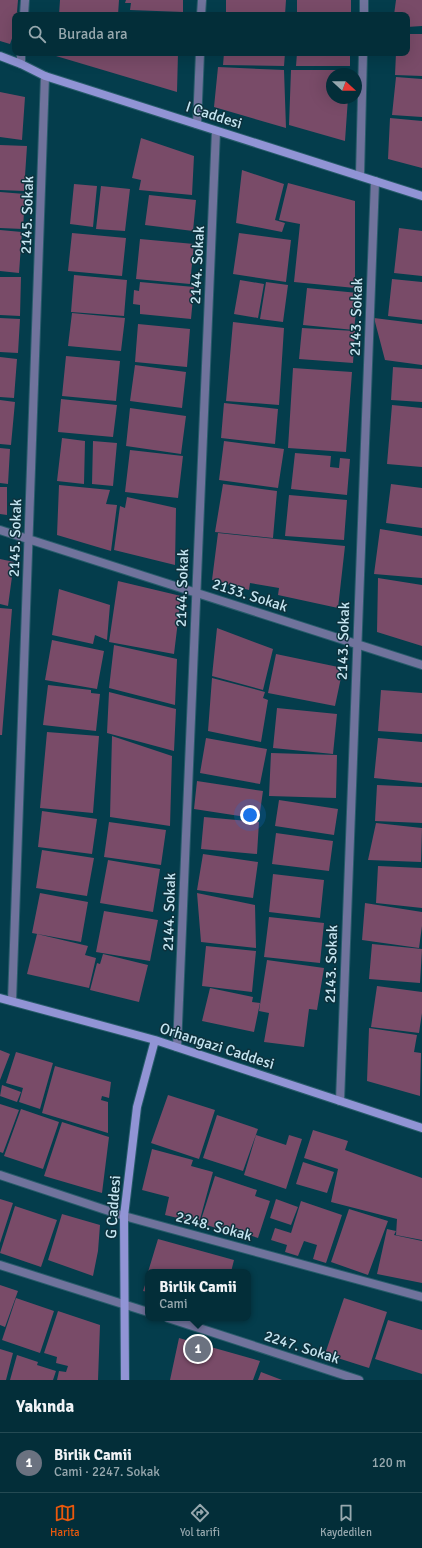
<!DOCTYPE html>
<html lang="tr">
<meta charset="utf-8">
<style>
body{margin:0;font-family:Signika,sans-serif;background:#0d3641;color:#f1f3f6}
.compass{position:absolute;left:326px;top:68px;width:36px;height:36px;border-radius:50%;background:#032e39;box-shadow:0 4px 16px #0002;rotate:111deg}
.you{position:absolute;left:250px;top:815px;width:14px;height:14px;margin:-10px;border:3px solid #fff;border-radius:50%;background:#1a73e8;box-shadow:0 0 0 6px #1a73e833}
.badge{display:grid;place-items:center;width:26px;height:26px;border-radius:50%;background:#ea580c;color:#fff;font-size:13px;font-weight:700}
.pin{position:absolute;translate:-50% -50%;border:2px solid #fff;box-shadow:0 1px 4px #0006}
.popup{position:absolute;left:145px;top:1269px;width:106px;height:52px;box-sizing:border-box;display:grid;place-content:center;border-radius:8px;background:#032e39;filter:drop-shadow(0 1px 3px #0005);font-size:13px;white-space:nowrap;color:#97a8ae}
.popup b{font-size:15px;color:#f1f3f6}
.popup::after{content:'';position:absolute;left:50%;top:100%;margin-left:-8px;border:8px solid transparent;border-top-color:#032e39}
.list{margin:0;padding:0;list-style:none}
h2{display:flex;justify-content:space-between;align-items:center;height:52px;margin:0;padding:0 16px;font-size:17px}
h2 small{font-size:13px;font-weight:400;color:#97a8ae}
.list li{display:grid;grid-template-columns:26px 1fr auto;gap:12px;align-items:center;box-sizing:border-box;height:60px;padding:0 16px;border-top:1px solid #244a53}
.list b{display:block;font-size:15px;white-space:nowrap}
.list p{margin:0;font-size:13px;white-space:nowrap;color:#97a8ae}
.list em{font-size:13px;font-style:normal;color:#97a8ae}
.icon{flex:none;width:22px;height:22px;fill:none;stroke:currentColor;stroke-width:2;stroke-linecap:round;stroke-linejoin:round}
.map{position:relative;flex:none;width:422px;height:1380px;overflow:hidden}
.search{position:absolute;background:#032e39;box-shadow:0 4px 16px #0002;left:12px;right:12px;top:12px;height:44px;display:flex;align-items:center;gap:10px;box-sizing:border-box;padding:0 14px;border-radius:8px;color:#97a8ae;font-size:15px}
.sheet{height:112px;background:#032e39}
nav{display:flex;justify-content:space-around;align-items:center;box-sizing:border-box;height:56px;border-top:1px solid #244a53;background:#032e39;font-size:11px;color:#97a8ae}
nav a{display:grid;justify-items:center;gap:2px}
nav .on{color:#ea580c}
.map>svg:first-child{display:block}
.building{fill:#794b68}
.lines{fill:none;stroke-linecap:round;stroke-linejoin:round}
.street-casing{stroke:#275b6a;stroke-width:10}
.secondary-casing{stroke:#275b6a;stroke-width:10}
.street{stroke:#70739c;stroke-width:8}
.secondary{stroke:#9194d5;stroke-width:8}
.labels{text-anchor:middle;dominant-baseline:central;stroke-width:3;stroke-linejoin:round;paint-order:stroke}
.street-label{font-size:15px;fill:#c5e5f1;stroke:#0d313c}
</style>
<div class="map">
<svg width="422" height="1380" viewBox="0 0 422 1380">
<rect width="100%" height="100%" fill="#043d4c"/>
<!-- building -->
<path class="building" d="M0,0H18L17,12L20,14V15H15V30L10,44L0,41Z
M60,0H119L118,15H59Z
M126,0H183V12L130,10L131,3H125Z
M226,0H286L285,15H226Z
M297,0H351V15H297Z
M396,0H422V26L407,27V15H394Z
M407,34H422V76L395,75L396,53H407Z
M56,53H178L177,92L56,56Z
M224,53H285L284,66L223,65Z
M297,53H350V66H296Z
M218,67L284,70L286,128L214,107Z
M291,70H349V74H332V98H348L345,141L289,125Z
M396,77L422,79V117L392,115Z
M0,92L25,97L22,140L0,137Z
M390,118L422,121V168L388,159Z
M141,138L194,156L192,195L139,190L141,180L132,178Z
M0,145L27,146L24,191L0,190Z
M242,170L284,184L275,220L285,223L282,232L236,223Z
M288,183L355,201V288L294,282L300,224L279,220Z
M74,184L97,186L93,227L70,224Z
M101,186L130,189L125,231L96,229Z
M0,192L25,194L23,229L0,228Z
M149,195L196,200L193,231L145,225Z
M399,228L422,231V276L394,273Z
M0,230L22,232L19,273L0,271Z
M72,233L126,238L122,276L68,271Z
M239,233L291,240L286,282L233,274Z
M140,239L194,244L190,284L136,279Z
M74,275L127,280L124,316L71,312Z
M0,277H21L20,316L0,315Z
M392,279L422,282V320L388,316Z
M240,280L264,284L258,318L234,314Z
M140,282L194,287L191,319L140,314V305L133,304L134,290L139,291Z
M266,282L288,285L283,322L260,319Z
M307,288L358,293L354,330L303,325Z
M72,313L125,318L121,351L68,346Z
M0,318L20,319L18,353L0,352Z
M374,318L422,324V365L385,360Z
M233,322L284,328L279,405L226,401Z
M138,324L190,329L187,367L135,362Z
M302,328L355,331L353,363L299,359Z
M66,356L120,361L116,401L62,396Z
M0,357L17,359L14,398L0,397Z
M135,365L186,372L182,408L130,401Z
M393,367L422,369V402L391,400Z
M293,368L352,372L346,452L288,448Z
M61,399L117,405L113,437L58,432Z
M0,400L15,402L11,445L0,444Z
M224,403L278,409L275,444L221,438Z
M392,405L422,408V467L387,464Z
M130,408L186,416L181,454L126,446Z
M62,438L85,441L84,484L57,481Z
M93,441L117,443L113,486L92,484Z
M224,441L284,449L278,488L219,480Z
M0,448L10,449L8,484L0,483Z
M130,450L183,456L178,498L125,492Z
M295,453L331,456L330,467L339,468L340,458L350,459L347,495L291,489Z
M223,484L277,491L273,538L215,532Z
M391,484L422,488V528L386,523Z
M59,485L110,490L106,504L117,505L111,551L57,535Z
M0,487H7V515L0,514Z
M289,495L347,500L344,540L285,536Z
M127,497L176,508L175,565L114,550L120,506L125,508Z
M380,529L422,536V578L374,574Z
M218,533L345,546L338,608L278,595L279,588L250,583L249,590L212,580Z
M0,559L14,562L8,606L0,604Z
M378,578L422,585V646L377,632Z
M118,581L181,596L174,654L109,642Z
M59,589L110,605L107,640L95,635L93,644L52,635Z
M0,608L12,609L2,735H0Z
M217,628L273,649L263,690L212,676Z
M52,640L104,651L97,689L45,680Z
M114,645L177,659L175,705L109,688Z
M276,654L343,668L335,706L268,693Z
M212,678L265,692L263,698L268,700L261,742L208,731Z
M48,685L91,690V693L100,694L96,731L43,725Z
M381,690L422,693V734L378,731Z
M109,692L176,709L174,751L107,733Z
M277,708L337,714L333,754L273,748Z
M47,732L99,736L93,813L40,808Z
M112,736L172,756L170,826L110,817Z
M206,738L267,749L260,784L200,773Z
M378,738L422,742V783L374,778Z
M271,753L337,755L336,798L269,796Z
M197,781L263,791L259,819L194,809Z
M377,785L422,787V823L375,821Z
M279,800L338,809L334,835L275,826Z
M42,811L97,819L92,854L38,847Z
M204,817L259,822L257,854L201,849Z
M109,822L166,830L161,865L104,857Z
M376,823L422,828L421,862L368,860Z
M276,833L333,841L329,871L272,864Z
M42,850L94,858L87,896L36,888Z
M203,854L258,862L253,898L197,890Z
M108,860L160,869L153,912L100,903Z
M378,866L422,868V908L376,903Z
M273,874L324,880L320,918L269,912Z
M40,893L88,902L81,942L32,933Z
M197,893L255,905L256,948L201,942Z
M365,903L422,912V926L419,948L362,940Z
M104,911L158,920L150,961L96,952Z
M269,917L324,923L320,963L264,957Z
M37,934L88,946L85,955L96,958L89,988L27,974Z
M372,944L422,949L420,983L369,979Z
M206,946L256,951L252,992L202,986Z
M103,954L148,965L139,1002L90,990L97,963L100,964Z
M267,960L324,968L317,1010L309,1009L304,1047L264,1042L269,1013L259,1011Z
M377,986L422,992V1013L419,1033L371,1027Z
M210,988L253,997L252,1002L260,1003L254,1032L202,1021Z
M369,1028L417,1035L414,1052L421,1053L420,1096L367,1081Z
M0,1050L10,1054L0,1080Z
M16,1052L53,1063L40,1109L19,1102L23,1088L6,1083Z
M55,1066L111,1082L109,1098L102,1096L101,1100L108,1102V1133L42,1113Z
M2,1085L21,1092L17,1102L0,1096Z
M168,1095L215,1110L199,1159L151,1143Z
M0,1104L19,1110L3,1153L0,1152Z
M21,1109L59,1122L43,1169L4,1156Z
M217,1115L258,1129L243,1171L203,1158Z
M62,1122L109,1137L102,1193L44,1176Z
M313,1130L348,1141L345,1150L422,1178V1240L396,1235L397,1219L331,1202L338,1169L304,1158Z
M256,1135L286,1145L289,1135L302,1139L286,1189L244,1175Z
M152,1149L193,1160L191,1166L213,1172L199,1223L165,1215L169,1197L142,1190Z
M303,1162L334,1172L327,1193L296,1184Z
M215,1176L257,1190L255,1196L270,1201L258,1238L243,1233L242,1236L200,1223Z
M0,1199L13,1203L0,1243Z
M276,1199L298,1207L291,1225L270,1218Z
M301,1201L342,1215L326,1263L313,1259L317,1245L304,1241L298,1256L285,1252L287,1245L271,1240L275,1228L291,1233Z
M15,1206L57,1220L41,1267L0,1253Z
M349,1209L388,1221L368,1275L331,1262Z
M62,1214L100,1225L98,1251L93,1276L48,1260Z
M387,1229L396,1231L394,1235L422,1241V1283L377,1274Z
M158,1239L234,1260L231,1272H148Z
M148,1276V1292L143,1291Z
M0,1285L18,1291L5,1327L0,1325Z
M16,1298L54,1311L40,1353L2,1340Z
M344,1298L387,1312L369,1368L325,1354Z
M58,1311L100,1325L98,1380H57L59,1371L66,1372L68,1366L56,1363L57,1357L44,1353Z
M388,1320L422,1330V1374L375,1359Z
M179,1338L260,1361L253,1380H170Z
M0,1349L13,1353L6,1380H0Z
M17,1355L38,1362L37,1365L56,1371L53,1380H10Z
M261,1372L282,1380H258Z"/>
<g class="lines">
<!-- street casing -->
<g class="street-casing">
<path id="street" d="M24,15L25,0
M201,15L202,0
M364,15V0
M21,64V53
M197,124L200,53
M360,175L363,53
M0,530L422,665
M12,1001L45,76
M177,1047L216,131
M340,1101L375,181
M0,1175L124,1216L422,1297
M0,1265L148,1312
M168,1318L359,1380"/>
</g>
<!-- secondary casing -->
<g class="secondary-casing">
<path id="secondary" d="M0,56L21,64L45,76L422,196
M0,998L155,1040L422,1128
M125,1380L124,1216L137,1107L155,1040"/>
</g>
<!-- street -->
<use href="#street" class="street"/>
<!-- secondary -->
<use href="#secondary" class="secondary"/>
</g>
<g class="labels">
<!-- street labels -->
<g class="street-label">
<text transform="translate(214 115) rotate(18)">I Caddesi</text>
<text transform="translate(27 215) rotate(-88)">2145. Sokak</text>
<text transform="translate(197 265) rotate(-87)">2144. Sokak</text>
<text transform="translate(356 317) rotate(-88)">2143. Sokak</text>
<text transform="translate(15 538) rotate(-88)">2145. Sokak</text>
<text transform="translate(182 588) rotate(-88)">2144. Sokak</text>
<text transform="translate(250 595) rotate(18)">2133. Sokak</text>
<text transform="translate(343 641) rotate(-88)">2143. Sokak</text>
<text transform="translate(169 912) rotate(-88)">2144. Sokak</text>
<text transform="translate(331 964) rotate(-88)">2143. Sokak</text>
<text transform="translate(217 1046) rotate(18)">Orhangazi Caddesi</text>
<text transform="translate(113 1207) rotate(-86)">G Caddesi</text>
<text transform="translate(214 1226) rotate(15)">2248. Sokak</text>
<text transform="translate(302 1347) rotate(18)">2247. Sokak</text>
</g>
</g>
</svg>
<svg class="compass" viewBox="-18 -18 36 36"><path d="M0-13l5 13h-10z" fill="#e53935"/><path d="M0 13l5-13h-10z" fill="#97a8ae"/></svg>
<div class="you"></div>
<div class="pin badge" style="left:198px;top:1349px;background:#6b7280">1</div>
<div class="popup"><b>Birlik Camii</b>Cami</div>
<div class="search"><svg class="icon" aria-label="search" viewBox="0 0 24 24"><circle cx="10" cy="10" r="6"/><path d="M15 15l6 6"/></svg>Burada ara</div>
</div>
<section class="sheet">
<h2>Yakında<small></small></h2>
<ul class="list">
<li><span class="badge" style="background:#6b7280">1</span><div><b>Birlik Camii</b><p>Cami · 2247. Sokak</p></div><em>120 m</em></li>
</ul>
</section>
<nav>
<a class="on"><svg class="icon" aria-label="map" viewBox="0 0 24 24"><path d="M3 6l6-2 6 2 6-2v14l-6 2-6-2-6 2zM9 4v14M15 6v14"/></svg>Harita</a>
<a><svg class="icon" aria-label="directions" viewBox="0 0 24 24"><path d="M12 3l9 9-9 9-9-9zM9 14v-3h6M13 9l2 2-2 2"/></svg>Yol tarifi</a>
<a><svg class="icon" aria-label="saved" viewBox="0 0 24 24"><path d="M7 4h10v16l-5-4-5 4z"/></svg>Kaydedilen</a>
</nav>
